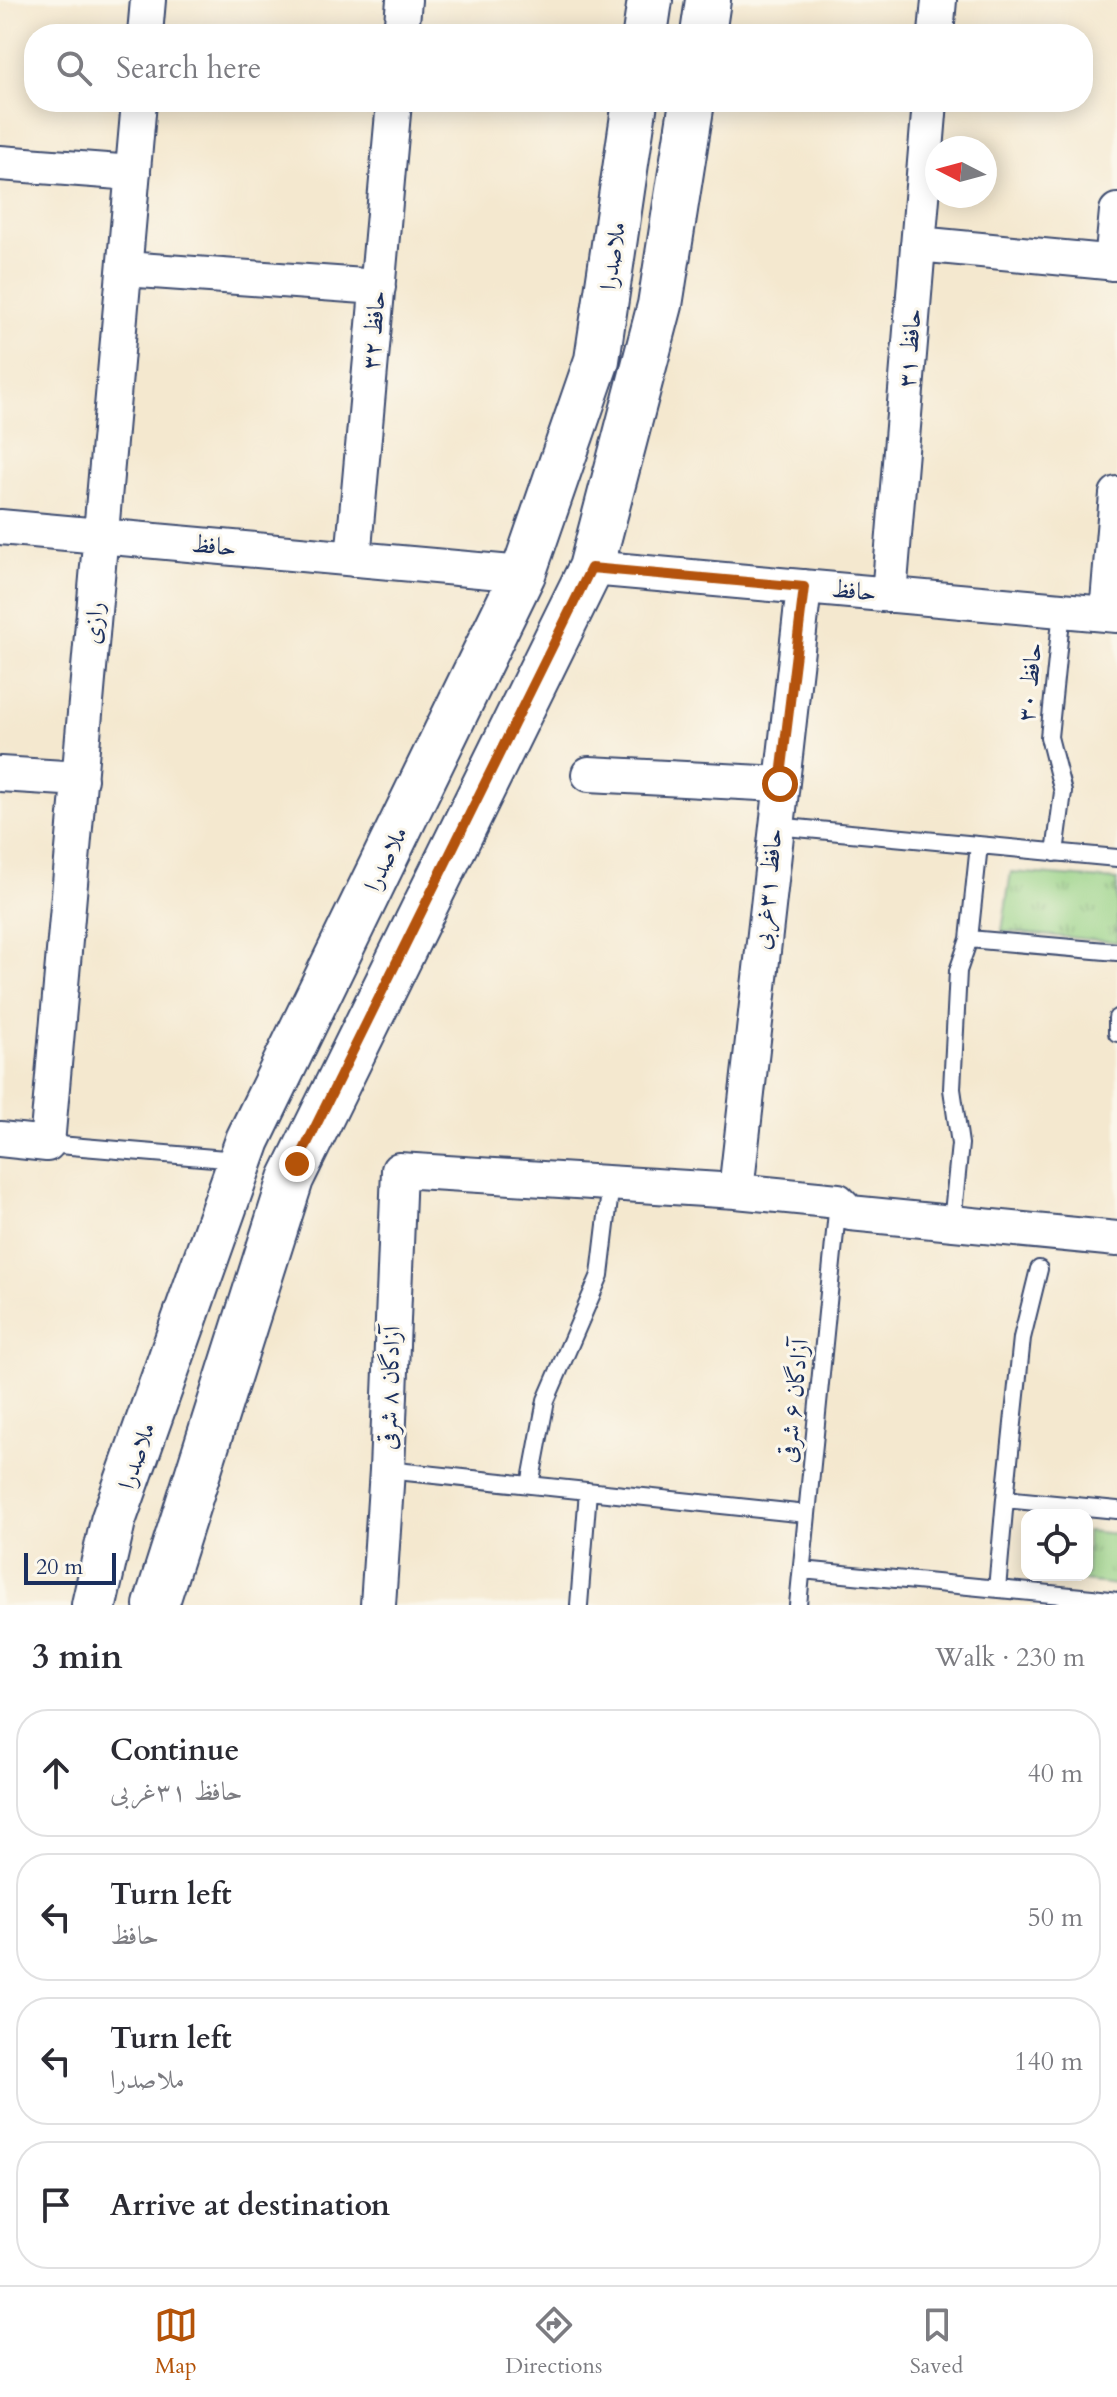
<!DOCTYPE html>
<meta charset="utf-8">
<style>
body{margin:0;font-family:Cardo,Amiri,serif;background:#f7f7f7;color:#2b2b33}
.controls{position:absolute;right:24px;bottom:24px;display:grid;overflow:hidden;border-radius:16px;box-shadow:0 4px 20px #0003}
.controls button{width:72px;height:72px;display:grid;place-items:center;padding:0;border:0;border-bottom:2px solid #e1e1e2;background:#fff;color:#2b2b33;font:40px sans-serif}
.compass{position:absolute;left:925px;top:136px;width:72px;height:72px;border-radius:50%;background:#fff;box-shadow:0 4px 20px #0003;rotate:276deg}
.scale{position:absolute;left:24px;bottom:20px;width:92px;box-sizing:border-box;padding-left:8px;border:4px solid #1b2f5e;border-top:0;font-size:22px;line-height:28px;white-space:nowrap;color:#1b2f5e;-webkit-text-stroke:6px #fbf7ec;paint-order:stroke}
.stop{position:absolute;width:24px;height:24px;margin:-18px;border:6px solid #b45309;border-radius:50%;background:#fff}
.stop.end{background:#b45309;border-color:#fff;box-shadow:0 2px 8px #0008}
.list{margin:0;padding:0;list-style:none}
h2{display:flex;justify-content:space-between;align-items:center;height:104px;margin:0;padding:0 32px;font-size:34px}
h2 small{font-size:26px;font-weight:400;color:#7c7c81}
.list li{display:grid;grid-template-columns:52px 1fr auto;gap:24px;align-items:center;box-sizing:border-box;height:128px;margin:0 16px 16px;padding:0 16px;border:2px solid #e1e1e2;border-radius:32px}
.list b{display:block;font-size:30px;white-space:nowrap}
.list p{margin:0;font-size:26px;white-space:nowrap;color:#7c7c81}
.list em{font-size:26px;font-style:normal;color:#7c7c81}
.icon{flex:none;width:44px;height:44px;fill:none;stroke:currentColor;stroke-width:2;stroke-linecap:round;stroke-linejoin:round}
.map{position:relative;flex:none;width:1117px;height:1605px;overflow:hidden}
.search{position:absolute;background:#fff;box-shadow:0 4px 20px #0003;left:24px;right:24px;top:24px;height:88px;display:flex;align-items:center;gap:20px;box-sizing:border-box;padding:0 28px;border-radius:32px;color:#7c7c81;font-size:30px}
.sheet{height:680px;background:#fff}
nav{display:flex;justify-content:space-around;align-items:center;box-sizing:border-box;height:112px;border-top:2px solid #e1e1e2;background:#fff;font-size:22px;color:#7c7c81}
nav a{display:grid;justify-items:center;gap:4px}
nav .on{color:#b45309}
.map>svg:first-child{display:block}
.park{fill:url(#park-tufts);stroke:#5a8072;stroke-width:2}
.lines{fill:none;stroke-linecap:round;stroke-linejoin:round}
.lane-casing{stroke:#3c4b6f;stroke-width:20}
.street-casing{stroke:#3c4b6f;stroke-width:38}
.secondary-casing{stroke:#3c4b6f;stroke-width:48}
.lane{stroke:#fff;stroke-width:16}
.street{stroke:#fff;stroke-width:34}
.secondary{stroke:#fff;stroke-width:44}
.route{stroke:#b45309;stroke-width:10}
.labels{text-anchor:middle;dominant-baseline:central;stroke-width:6;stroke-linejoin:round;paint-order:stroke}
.street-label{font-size:24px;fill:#1b2f5e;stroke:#fbf7ec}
</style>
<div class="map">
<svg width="1117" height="1605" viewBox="0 0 1117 1605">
<defs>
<pattern id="park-tufts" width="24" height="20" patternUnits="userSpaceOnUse" patternTransform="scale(2)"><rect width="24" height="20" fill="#98d286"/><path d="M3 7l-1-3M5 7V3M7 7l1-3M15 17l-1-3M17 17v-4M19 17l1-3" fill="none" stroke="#7bab71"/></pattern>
</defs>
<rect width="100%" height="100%" fill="#fbf7ec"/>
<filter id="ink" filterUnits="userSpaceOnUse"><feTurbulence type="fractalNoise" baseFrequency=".0125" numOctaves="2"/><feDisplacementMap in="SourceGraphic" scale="16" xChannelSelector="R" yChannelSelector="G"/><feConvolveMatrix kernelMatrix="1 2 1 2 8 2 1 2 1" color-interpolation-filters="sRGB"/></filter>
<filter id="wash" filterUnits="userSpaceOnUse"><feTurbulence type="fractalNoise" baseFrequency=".006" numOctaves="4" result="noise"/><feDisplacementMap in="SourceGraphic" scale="32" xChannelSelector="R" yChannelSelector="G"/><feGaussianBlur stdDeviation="1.8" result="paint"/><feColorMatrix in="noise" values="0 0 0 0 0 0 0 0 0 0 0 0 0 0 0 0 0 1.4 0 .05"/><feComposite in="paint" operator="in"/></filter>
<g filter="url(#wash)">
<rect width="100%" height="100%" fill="#f4e8cf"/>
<!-- park -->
<path class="park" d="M1011,872L1117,880V942L1002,931Z
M1087,1531L1117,1534V1585L1043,1576L1087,1575Z"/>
</g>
<g filter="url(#ink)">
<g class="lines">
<!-- lane casing -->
<g class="lane-casing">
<path id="lane" d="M775,826L1117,858
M1055,853L1063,792L1049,737L1062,610
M969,939L1117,952
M1117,1018V1033
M47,1144L237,1160
M952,1223L960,1144L952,1089L958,971L969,939L979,845
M1039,1269L1022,1338L1005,1499L1117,1510
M387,1470L807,1514
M530,1485L546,1400L600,1275L611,1183
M802,1570L1092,1598
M997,1589L1005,1499
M579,1605L588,1491
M798,1605L838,1202
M1092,1605V1598L1117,1601"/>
</g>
<!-- street casing -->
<g class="street-casing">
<path id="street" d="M145,34L148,0
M401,34L404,0
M936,34L939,0
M0,163L133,173
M918,244L1117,263
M1112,263L1117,211
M125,269L378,287
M0,527L523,574
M353,559L394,102
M591,568L1117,615
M889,595L930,102
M1107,614L1117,494
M0,774L80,779
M589,774L780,784
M0,1139L47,1144L139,102
M736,1191L804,587
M378,1605L387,1470L399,1170L736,1191L838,1201L850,1213L1117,1239"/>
</g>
<!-- secondary casing -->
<g class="secondary-casing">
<path id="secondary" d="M645,34L650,0
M703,34L708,0
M94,1605L113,1521L248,1140L523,574L597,360L635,102
M156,1605L291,1179L591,568L660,305L692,102"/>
</g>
<!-- lane -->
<use href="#lane" class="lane"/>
<!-- street -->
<use href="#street" class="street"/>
<!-- secondary -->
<use href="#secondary" class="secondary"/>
</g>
</g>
<g class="lines" filter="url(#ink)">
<!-- route -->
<path class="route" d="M297,1164L591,568L804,587L780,784"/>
</g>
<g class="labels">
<!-- street labels -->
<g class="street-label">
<text transform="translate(613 256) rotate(-82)">ملاصدرا</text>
<text transform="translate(374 330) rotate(-85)">حافظ ۳۲</text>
<text transform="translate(910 348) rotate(-85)">حافظ ۳۱</text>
<text transform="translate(214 546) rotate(5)">حافظ</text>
<text transform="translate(854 591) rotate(5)">حافظ</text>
<text transform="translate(94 623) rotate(-85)">رازی</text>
<text transform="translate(1030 682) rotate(-84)">حافظ ۳۰</text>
<text transform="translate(386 859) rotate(-64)">ملاصدرا</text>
<text transform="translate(768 889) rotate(-84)">حافظ ۳۱غربی</text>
<text transform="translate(390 1388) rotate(-88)">آزادگان ۸ شرقی</text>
<text transform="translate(794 1401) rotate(-84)">آزادگان ۶ شرقی</text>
<text transform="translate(137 1456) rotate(-71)">ملاصدرا</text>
</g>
</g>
</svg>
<div class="controls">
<button><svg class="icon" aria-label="locate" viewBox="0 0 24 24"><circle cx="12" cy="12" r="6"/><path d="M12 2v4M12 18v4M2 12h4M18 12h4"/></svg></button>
</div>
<svg class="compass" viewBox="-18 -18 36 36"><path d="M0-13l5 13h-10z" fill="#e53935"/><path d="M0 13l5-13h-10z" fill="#7c7c81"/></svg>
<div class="scale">20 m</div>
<div class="stop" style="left:780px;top:784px"></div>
<div class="stop end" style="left:297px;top:1164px"></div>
<div class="search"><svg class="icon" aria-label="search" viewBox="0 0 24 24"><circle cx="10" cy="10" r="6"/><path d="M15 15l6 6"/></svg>Search here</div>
</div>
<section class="sheet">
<h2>3 min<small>Walk · 230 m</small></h2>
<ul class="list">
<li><svg class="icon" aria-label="ahead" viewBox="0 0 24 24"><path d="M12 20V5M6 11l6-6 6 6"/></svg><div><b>Continue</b><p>حافظ ۳۱غربی</p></div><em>40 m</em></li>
<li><svg class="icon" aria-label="left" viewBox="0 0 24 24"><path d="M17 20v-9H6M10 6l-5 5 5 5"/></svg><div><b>Turn left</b><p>حافظ</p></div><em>50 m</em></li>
<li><svg class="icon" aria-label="left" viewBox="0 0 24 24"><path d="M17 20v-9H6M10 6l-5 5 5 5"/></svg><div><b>Turn left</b><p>ملاصدرا</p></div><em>140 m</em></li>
<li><svg class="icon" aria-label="arrive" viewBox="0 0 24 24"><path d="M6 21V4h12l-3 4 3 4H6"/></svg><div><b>Arrive at destination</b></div></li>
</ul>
</section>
<nav>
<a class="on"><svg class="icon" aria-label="map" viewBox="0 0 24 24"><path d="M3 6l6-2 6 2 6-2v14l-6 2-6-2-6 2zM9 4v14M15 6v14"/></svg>Map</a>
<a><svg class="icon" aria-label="directions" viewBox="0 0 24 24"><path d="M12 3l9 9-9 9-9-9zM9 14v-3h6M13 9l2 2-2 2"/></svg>Directions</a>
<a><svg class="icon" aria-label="saved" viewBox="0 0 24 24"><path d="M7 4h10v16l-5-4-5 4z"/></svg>Saved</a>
</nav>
